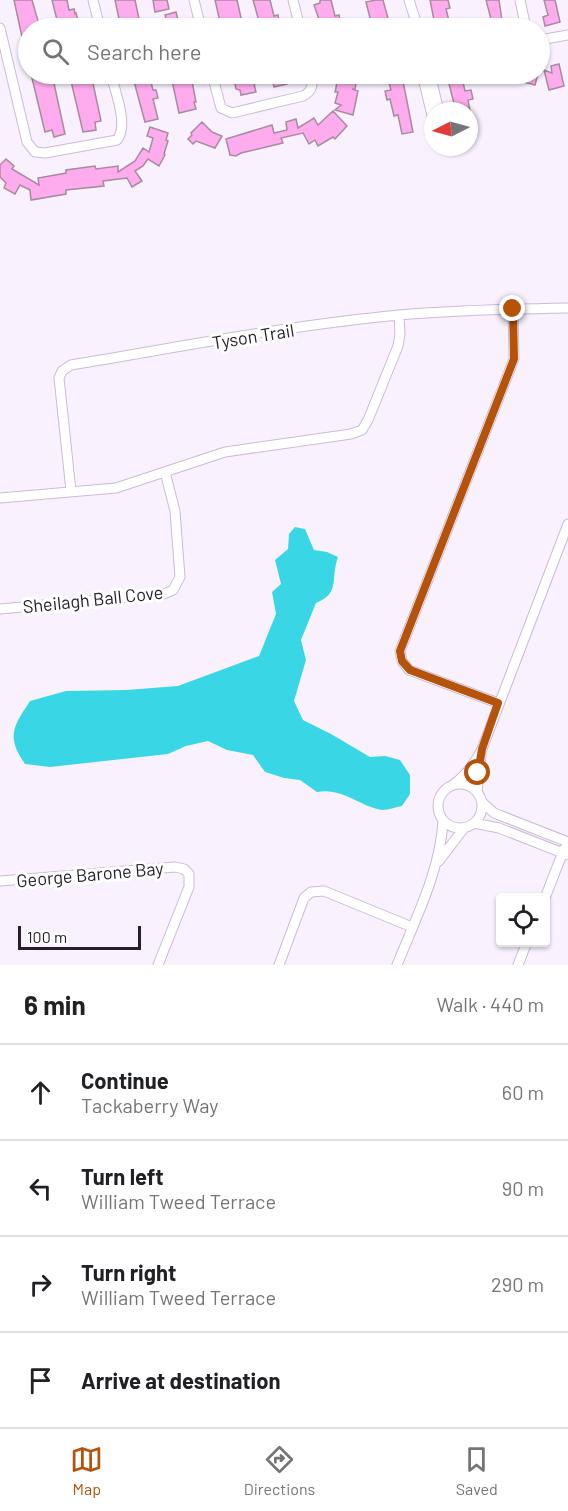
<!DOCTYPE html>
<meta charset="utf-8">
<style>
body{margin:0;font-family:Barlow,sans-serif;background:#f2f2f2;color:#202124}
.controls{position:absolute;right:18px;bottom:18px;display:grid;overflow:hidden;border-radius:6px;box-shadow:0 2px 4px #0004}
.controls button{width:54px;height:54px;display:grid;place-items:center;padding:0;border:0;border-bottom:2px solid #e0e0e0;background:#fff;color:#202124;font:30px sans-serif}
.compass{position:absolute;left:424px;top:102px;width:54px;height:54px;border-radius:50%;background:#fff;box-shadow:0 2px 4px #0004;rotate:264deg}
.scale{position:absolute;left:18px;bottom:15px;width:123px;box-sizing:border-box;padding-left:6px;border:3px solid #27202b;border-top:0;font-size:16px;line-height:21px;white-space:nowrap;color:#27202b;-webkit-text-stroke:4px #fff;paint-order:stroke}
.stop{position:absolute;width:18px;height:18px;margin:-14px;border:4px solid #b45309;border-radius:50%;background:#fff}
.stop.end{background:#b45309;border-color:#fff;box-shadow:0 2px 6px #0008}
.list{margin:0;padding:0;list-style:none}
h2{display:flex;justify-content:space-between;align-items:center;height:78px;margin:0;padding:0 24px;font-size:26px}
h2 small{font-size:20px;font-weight:400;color:#757577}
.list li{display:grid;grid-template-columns:39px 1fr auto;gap:18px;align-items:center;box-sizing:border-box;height:96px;padding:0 24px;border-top:2px solid #e0e0e0}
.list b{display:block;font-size:22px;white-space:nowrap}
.list p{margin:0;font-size:20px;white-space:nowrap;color:#757577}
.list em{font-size:20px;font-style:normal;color:#757577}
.icon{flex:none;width:33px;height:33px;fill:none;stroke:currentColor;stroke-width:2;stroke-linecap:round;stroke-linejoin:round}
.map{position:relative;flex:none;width:568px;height:965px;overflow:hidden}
.search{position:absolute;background:#fff;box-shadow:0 2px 4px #0004;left:18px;right:18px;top:18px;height:66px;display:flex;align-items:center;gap:15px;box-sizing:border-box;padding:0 21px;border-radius:33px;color:#757577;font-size:22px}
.sheet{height:462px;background:#fff}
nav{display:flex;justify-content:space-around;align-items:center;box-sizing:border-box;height:84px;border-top:2px solid #e0e0e0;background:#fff;font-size:16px;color:#757577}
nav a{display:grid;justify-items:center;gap:3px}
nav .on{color:#b45309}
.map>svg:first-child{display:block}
.water{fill:#39d7e6}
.building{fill:#feaced;stroke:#a78ba0;stroke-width:1.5}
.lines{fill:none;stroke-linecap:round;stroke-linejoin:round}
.minor-casing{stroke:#ccbad8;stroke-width:11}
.minor{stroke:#fff;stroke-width:9}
.route{stroke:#b45309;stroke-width:8}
.labels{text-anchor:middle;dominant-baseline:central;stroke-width:6;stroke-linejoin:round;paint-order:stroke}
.street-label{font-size:18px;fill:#27202b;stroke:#fff}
</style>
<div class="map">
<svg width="568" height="965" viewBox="0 0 568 965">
<rect width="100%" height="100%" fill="#f9f2fe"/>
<!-- water -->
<path class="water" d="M295,527L305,529L314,550L327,552L338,557C330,579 341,593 316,603L301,640L306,660L294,701L303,720L331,734L370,757L385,756L400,760L410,775V794L402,806C396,807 388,810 382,810C359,806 342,787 317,792L300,780L284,778L265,772L253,755L227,750L208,741L186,746L168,754L50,767L25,764C6,736 13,727 30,701L66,691L126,690L178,686L259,656L276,614L272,592L281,584L275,560L288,549L289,534Z"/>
<!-- building -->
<path class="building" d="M14,0H32L40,28H28V51H25Z
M52,0H67L69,10L74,9L75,14L76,13L79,25L59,28Z
M115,0H135L141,28H121Z
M153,0H167L169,9L155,12Z
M215,0H237L242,22L228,26L226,20L220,22Z
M253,0H270L274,16L278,15L280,26L261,28Z
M320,0H331L335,16L339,15L341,26L324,28L323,25H321L314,5L320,3Z
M376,0H383L389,22L372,26L366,2Z
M430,0H448L450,8L446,9L449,21L435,25Z
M486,0H499L503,28H489L487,20L491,19Z
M544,0H555L560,22L545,26L543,17L548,15Z
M176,12L180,28H168L165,15Z
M559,64L564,86L549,90L544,70L552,73L551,66Z
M31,74H52L65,134L54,137L52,130L45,132Z
M80,74H91L101,121L95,122L96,130L83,132L71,81L82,79Z
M132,74H149L153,90H156L158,98L153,99L158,119L145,122Z
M180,74L191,76L196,102H194L196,109L179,113L171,76Z
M236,74H256L258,83L254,84L256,92L241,95L240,90L236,89L234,79H237Z
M271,74H284L287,84L274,87Z
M461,74L465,91L471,90L473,99L468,100L470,111H456L447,76Z
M513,74H538L535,85L523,82V80Z
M402,76L413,132L402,134L398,115L394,116L390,99L387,100L385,91L391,90L388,79Z
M338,78L356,83L355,89H352L358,91L353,115L335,110L341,105L335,103L338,92H335Z
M333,111L347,126L335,139L333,137L318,146L315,140L309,144L303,133L281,138L283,143L241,153L236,156L230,155L226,139L272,125L274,133L287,130L286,122L296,119L298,128L314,118L318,125Z
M202,122L212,132L222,136L215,148L196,141L193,144L188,139L192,135L191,133Z
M150,127L168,133L166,140L168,141L164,154L165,155L159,166L148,159L143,166L135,171L142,181L132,187L127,178L103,181L104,186L66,190V194L31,200L30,190L20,185L15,194L4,188L6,183L0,177V165L6,159L14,166L12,169L39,185L38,178L66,173V170L95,166L96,169L118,166V172L135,161L143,148L149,152L153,138L147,136Z"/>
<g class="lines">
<!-- minor casing -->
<g class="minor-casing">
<path id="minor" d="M93,0L100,28
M194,0L201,28
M293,0L300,28
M409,0L418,28
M520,0L526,28
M0,28L27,142L35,152L45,153L117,140C129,125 115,92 111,74
M540,40L568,35
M212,74L221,108L232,113L303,96C313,91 313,84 311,74
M422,74L433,120
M430,74L439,111
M71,491L59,378L62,371L71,365C180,347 290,325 400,315C456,310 512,309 568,308
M0,498L116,488L225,452L351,434L362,430L368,420L398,346L400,334L399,315
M0,609L164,594L173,590L180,577L175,511L165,472
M498,703L409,670L402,661L400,651L514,359L513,309
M454,784C466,775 475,763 482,749L568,524
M438 806a22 22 0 1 1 44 0a22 22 0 1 1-44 0Z
M477,792L481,755
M482,802L494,813L568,842
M474,823L499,828L568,855
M439,861L464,828
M0,881L175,867L184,869L189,874V887L158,965
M545,898L564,849
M279,965L304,898L311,892L324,891L412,927
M397,965C415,920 441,869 443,820
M518,965L527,942"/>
</g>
<!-- minor -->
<use href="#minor" class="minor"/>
</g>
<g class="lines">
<!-- route -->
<path class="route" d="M478,773L482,749L498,703L410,670L402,661L400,651L514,359L513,309"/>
</g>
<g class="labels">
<!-- street labels -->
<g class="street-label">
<text transform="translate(253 336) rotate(-9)">Tyson Trail</text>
<text transform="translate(93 599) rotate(-6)">Sheilagh Ball Cove</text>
<text transform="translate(90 874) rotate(-5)">George Barone Bay</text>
</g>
</g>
</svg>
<div class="controls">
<button><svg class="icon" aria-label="locate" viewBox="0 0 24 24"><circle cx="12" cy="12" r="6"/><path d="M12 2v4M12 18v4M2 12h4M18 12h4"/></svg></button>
</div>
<svg class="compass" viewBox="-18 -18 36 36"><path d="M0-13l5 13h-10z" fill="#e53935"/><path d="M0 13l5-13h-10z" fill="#757577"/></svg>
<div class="scale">100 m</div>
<div class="stop" style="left:478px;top:773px"></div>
<div class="stop end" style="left:513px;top:309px"></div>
<div class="search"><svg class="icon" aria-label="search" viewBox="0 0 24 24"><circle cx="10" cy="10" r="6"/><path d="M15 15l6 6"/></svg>Search here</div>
</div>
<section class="sheet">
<h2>6 min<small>Walk · 440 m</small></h2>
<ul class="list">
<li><svg class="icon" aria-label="ahead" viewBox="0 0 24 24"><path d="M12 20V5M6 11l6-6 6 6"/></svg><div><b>Continue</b><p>Tackaberry Way</p></div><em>60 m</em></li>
<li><svg class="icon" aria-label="left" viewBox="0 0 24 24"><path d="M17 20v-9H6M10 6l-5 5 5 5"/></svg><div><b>Turn left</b><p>William Tweed Terrace</p></div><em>90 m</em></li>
<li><svg class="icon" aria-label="right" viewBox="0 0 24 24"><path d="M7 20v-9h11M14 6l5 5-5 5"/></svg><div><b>Turn right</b><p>William Tweed Terrace</p></div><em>290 m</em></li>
<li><svg class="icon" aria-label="arrive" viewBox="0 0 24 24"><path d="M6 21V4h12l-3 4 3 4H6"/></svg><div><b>Arrive at destination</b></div></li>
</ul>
</section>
<nav>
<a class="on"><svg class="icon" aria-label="map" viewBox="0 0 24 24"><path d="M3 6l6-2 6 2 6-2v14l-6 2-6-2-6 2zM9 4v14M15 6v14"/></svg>Map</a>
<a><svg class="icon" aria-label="directions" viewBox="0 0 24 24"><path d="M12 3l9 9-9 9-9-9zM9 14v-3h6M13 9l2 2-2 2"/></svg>Directions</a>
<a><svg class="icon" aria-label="saved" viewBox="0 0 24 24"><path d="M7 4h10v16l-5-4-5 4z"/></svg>Saved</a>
</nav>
